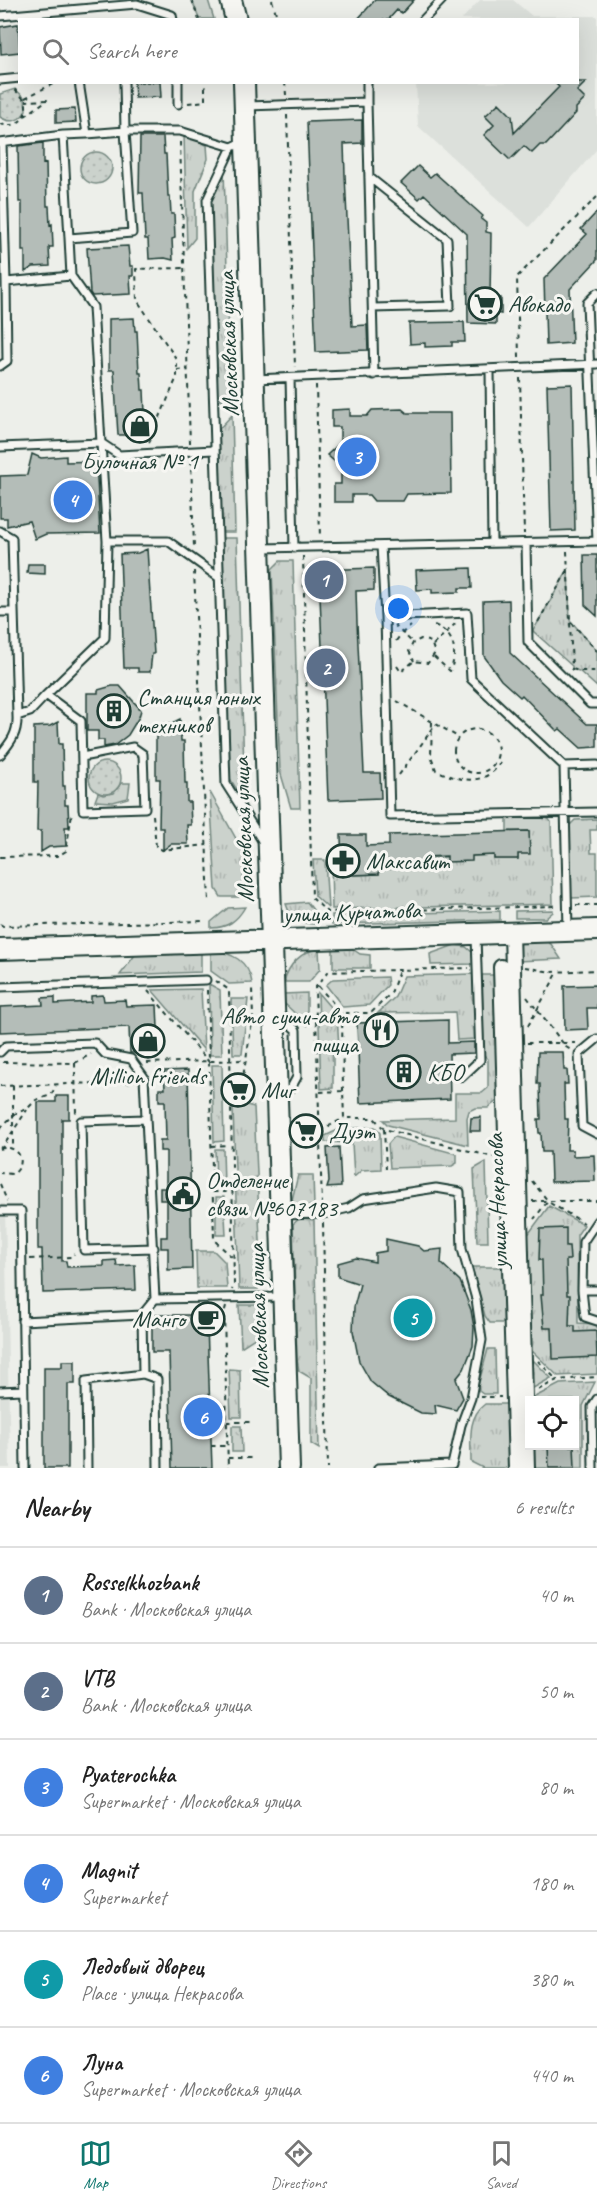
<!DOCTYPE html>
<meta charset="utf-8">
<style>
body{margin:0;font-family:Caveat,sans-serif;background:#f2f2f2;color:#222}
.controls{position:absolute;right:18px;bottom:18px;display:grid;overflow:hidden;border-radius:0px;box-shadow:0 6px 24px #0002}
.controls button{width:54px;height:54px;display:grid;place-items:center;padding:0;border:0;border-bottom:2px solid #e0e0e0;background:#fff;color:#222;font:30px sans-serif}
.you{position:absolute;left:399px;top:609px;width:21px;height:21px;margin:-15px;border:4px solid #fff;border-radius:50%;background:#1a73e8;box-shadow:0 0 0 9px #1a73e833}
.badge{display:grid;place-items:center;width:39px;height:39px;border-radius:50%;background:#0f766e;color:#fff;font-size:20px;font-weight:700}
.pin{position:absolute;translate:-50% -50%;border:3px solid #fff;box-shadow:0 2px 6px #0006}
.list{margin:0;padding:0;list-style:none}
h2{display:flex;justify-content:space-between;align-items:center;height:78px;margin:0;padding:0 24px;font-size:26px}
h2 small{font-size:20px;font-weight:400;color:#767676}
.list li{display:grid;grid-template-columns:39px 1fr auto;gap:18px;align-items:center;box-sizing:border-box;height:96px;padding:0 24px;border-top:2px solid #e0e0e0}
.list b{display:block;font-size:22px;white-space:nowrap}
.list p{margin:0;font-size:20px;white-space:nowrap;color:#767676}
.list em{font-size:20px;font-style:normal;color:#767676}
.icon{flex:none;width:33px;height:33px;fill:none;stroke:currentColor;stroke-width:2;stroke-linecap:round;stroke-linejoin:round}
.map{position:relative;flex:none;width:597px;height:1468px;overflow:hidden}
.search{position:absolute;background:#fff;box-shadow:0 6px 24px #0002;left:18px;right:18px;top:18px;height:66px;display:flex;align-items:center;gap:15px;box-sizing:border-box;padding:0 21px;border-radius:0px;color:#767676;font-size:22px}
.sheet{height:654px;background:#fff}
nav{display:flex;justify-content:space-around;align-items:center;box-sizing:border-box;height:84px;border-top:2px solid #e0e0e0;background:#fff;font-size:16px;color:#767676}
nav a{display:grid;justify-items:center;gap:3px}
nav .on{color:#0f766e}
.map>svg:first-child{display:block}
.built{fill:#dce0db}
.grass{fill:url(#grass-tufts);stroke:#758880;stroke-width:1.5}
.park{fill:url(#park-dots);stroke:#758880;stroke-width:1.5}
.building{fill:#b4bdb8;stroke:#1f3d34;stroke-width:1.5}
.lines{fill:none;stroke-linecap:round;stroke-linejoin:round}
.lane-casing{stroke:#1f3d34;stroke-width:11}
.street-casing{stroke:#1f3d34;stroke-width:18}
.secondary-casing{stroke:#1f3d34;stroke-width:24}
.path{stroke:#1f3d34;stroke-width:2;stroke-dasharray:4.5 4.5;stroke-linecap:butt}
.lane{stroke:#f6f6f2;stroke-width:7}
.street{stroke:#f6f6f2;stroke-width:14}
.secondary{stroke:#f6f6f2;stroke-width:20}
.labels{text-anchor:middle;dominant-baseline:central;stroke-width:6;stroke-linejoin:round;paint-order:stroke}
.poi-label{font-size:24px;fill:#1f3d34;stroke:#f6f6f2;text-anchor:start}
.street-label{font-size:24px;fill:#1f3d34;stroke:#f6f6f2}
</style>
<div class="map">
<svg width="597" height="1468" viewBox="0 0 597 1468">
<defs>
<pattern id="grass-tufts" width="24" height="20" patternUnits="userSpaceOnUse" patternTransform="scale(1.5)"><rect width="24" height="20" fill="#cbd2cc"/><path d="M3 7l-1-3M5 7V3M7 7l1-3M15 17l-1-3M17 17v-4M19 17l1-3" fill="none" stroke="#aeb5b0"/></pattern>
<pattern id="park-dots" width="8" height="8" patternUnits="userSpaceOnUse" patternTransform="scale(1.5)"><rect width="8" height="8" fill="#cbd2cc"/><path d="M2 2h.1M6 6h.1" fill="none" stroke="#aeb5b0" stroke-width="1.8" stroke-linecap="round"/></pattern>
</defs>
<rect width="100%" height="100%" fill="#edefea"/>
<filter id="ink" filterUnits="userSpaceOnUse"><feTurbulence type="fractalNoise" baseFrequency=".0167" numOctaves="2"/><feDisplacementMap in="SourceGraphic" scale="12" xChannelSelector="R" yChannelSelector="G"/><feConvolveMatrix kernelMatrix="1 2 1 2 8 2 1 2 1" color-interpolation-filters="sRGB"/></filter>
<g filter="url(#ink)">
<!-- built -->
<path class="built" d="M480,0H513L532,16H597V149L529,227L418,126L416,83L578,82V20L462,19Z
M0,1204H5L10,1468H0Z"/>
<!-- grass -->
<path class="grass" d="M192,0H208L214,19H199Z
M184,135L207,145L208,159L195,191V238L187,248Z
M224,169L231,405L214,395L208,200Z
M232,415L235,532H219L215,433Z
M220,538H237L245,803L229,777Z
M280,561H293L300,808H291L280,771L272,569Z
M568,570L570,620L597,651V687L579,671L572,669V666L533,631Z
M121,783H130L128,798L113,802L95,801L98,793L103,795L114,793Z
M210,792L244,853L243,891L242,895L239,897H221L216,889Z
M507,816H546L551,822L553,904L332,909L331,860H342V870H353L354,875L379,874V869H390L389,859L426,862L425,858L494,855V859H518V854L529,831H507Z
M597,819V830H590L591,853H597V897L571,898L569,826L575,820Z
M313,860H325L328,908L315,896Z
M307,902L317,915V924C301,924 291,920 286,904Z
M245,907C237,921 227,928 211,928V922L228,908Z
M553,910V912L546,918H515V911Z
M500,911V920L332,924V915Z
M545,941L551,944L561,959L517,961V942Z
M455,945L466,947L473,953L474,964L431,965L430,954Z
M201,948V972L120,975L138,951Z
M333,948H351L360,954L370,955V968H333Z
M319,949L320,969L309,982H284C288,965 301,951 319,949Z
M211,952C232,951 249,962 252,983L229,984L211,971Z
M473,974L476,1039L457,1040L455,1012L378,1013L395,997L404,976Z
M482,975H495L498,1100L488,1108H475L469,1111L467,1118L468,1145L388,1125L383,1120L455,1118V1093H482L488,1088V1059L484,1055Z
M387,977L388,985L369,1005L343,1007L326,985L333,979Z
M209,984L220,990L222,1055H210Z
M201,989L204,1050L152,990Z
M307,993V1025L284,1003V994Z
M318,993L337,1015L339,1047L333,1053V1088L321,1089Z
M231,999H248L242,1054H233Z
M212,1065H222L224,1141L214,1142Z
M243,1104L254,1107L262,1283L258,1289H239L233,1109Z
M375,1127L380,1133L381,1169L362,1170L354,1177L352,1143L325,1142V1136L340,1129Z
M394,1137L457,1154V1163L452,1166L390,1168L388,1144Z
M215,1149H223L224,1186L216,1187Z
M486,1162L488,1242H477L474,1169Z
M298,1175H313L314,1206L296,1205L292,1200Z
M216,1197H224L226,1235H216Z
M549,1206L584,1225L577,1235L578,1323L597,1324V1374L558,1376L527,1346L524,1240Z
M299,1219L314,1220L319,1449L311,1444V1378L299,1371L297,1359L293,1224Z
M196,1251H214L225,1262L227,1288H197Z
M472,1267H502L505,1323H490L485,1316Z
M239,1305H263L264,1332L241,1347Z
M488,1349H495L496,1394H483L479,1391L478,1386Z
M527,1354L551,1378L528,1391Z
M229,1369L240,1370L241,1417H231Z
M595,1382L583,1406V1468H531L530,1446H574V1400H529L560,1384Z
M485,1404H507L509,1468H483L471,1462C471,1441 467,1417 485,1404Z
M232,1426H241L242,1452H232Z"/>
<!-- park -->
<path class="park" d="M15,89L25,98L26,110C21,121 11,124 0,117V94Z
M80 168a16 16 0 1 1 32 0a16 16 0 1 1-32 0Z
M89 778a16 16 0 1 1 32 0a16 16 0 1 1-32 0Z"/>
<!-- building -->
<path class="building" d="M375,0H414L402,13L397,10L388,20H357Z
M18,24L20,52L1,54L0,27Z
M134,82H160L161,97L135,98Z
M554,82H586L577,91L585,99L576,108V113L546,145H540L532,153L524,146L510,160L484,135L494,125L485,116L499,103L512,116L514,133L559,87Z
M75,109L76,122L56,123V110Z
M362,120V143L344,144L345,175L352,326L367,325L368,350L316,352L307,122Z
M140,137H163L164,154H166L168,196H170L171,214H174L175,238L172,239L173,260L165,258L149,259L148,239H145L143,193H139Z
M43,143V164L46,163L47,206H49L50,225L52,224L53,247H49L50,266L33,267L25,272V251H22V202H19L18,146Z
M418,166L430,177L435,173L483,216L481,219L486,223V232L491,233L490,297L501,298V314L496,313V324L468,323L467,234L424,194L419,199L401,183Z
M597,212V260L570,289L572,343L546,345L544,279L587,234L581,229Z
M128,246L130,266H133V276H130L131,294L92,296L90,293L87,248Z
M134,318L135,331H137L139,373H141L142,390H144L145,414H142V438L135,435H118L114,370H109V319Z
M464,322L465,342H452V346L425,347V343L410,344L409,323Z
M572,384L575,530L551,531L547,385Z
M350,409V416H367L372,410L402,409L407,413H450L451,493L407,494L403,501H374L369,495H352V502H334V484H341V467L327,455L340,443V427H332V410Z
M32,454L41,458L66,456V462L96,461L100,533L46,534L35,539L29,521L7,526V518H0V476L27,475Z
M147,549L154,654H152L150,672H138V668H124L120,554L138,553Z
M584,555H597V616L585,605Z
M28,564H45V574L27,573Z
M374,568V590L356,591L357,623L364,773H380L381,798L328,800L319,570Z
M471,568L472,588H459V592L432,593V589L417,590L416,570Z
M509,600L510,653L587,724H597V747L581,748L560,729L557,731L522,695L520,697L501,680L484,656L483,601Z
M112,686H120L141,710L139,717L128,735L115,745L104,747V740H98V731H87V693H98V690Z
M180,719L181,741H184L185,783H187V802H190L191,825H187L188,844H171L163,850V828H159L160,779H156V724L172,723Z
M58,722L59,744H62L63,786H65V805H68L69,827H65L66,846L49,847L41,852V831H37L38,782H34V727L50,726Z
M529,831L530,854H518V859H494V855L472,856V861L447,862V856L425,857L426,863L390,864V869H379V874L353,875V870H342L341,835H366V846L389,845V835Z
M597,985V1008H587L588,1029L565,1030L564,986Z
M103,995L104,1001L125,1000L126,1006L157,1005L159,1052L130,1053L129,1027L0,1032V1007L43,1005L42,998L55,997V1004L91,1002V996Z
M448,1020V1043L474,1042V1053L449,1054L450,1099L360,1103L357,1023Z
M538,1052H563L564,1070H567L568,1084H564L565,1119H568L567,1150H573V1156L594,1155L595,1181L551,1182L550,1152H542L541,1133H539L538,1119H541L540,1084H537Z
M188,1070L192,1269L168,1270V1248H161V1237H167V1200H160V1188H166V1151H160V1140H166L165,1101H159V1089H165L164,1071Z
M56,1096H69V1119H62V1261H66L67,1267L104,1266V1261L116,1260L117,1266L135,1265L136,1290L43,1293L42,1249H38V1102H56Z
M481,1117V1131H470L471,1118Z
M300,1122H310L312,1140H300Z
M339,1147L341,1187L327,1188L329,1182L327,1148Z
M566,1228V1246H569L570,1260H566L567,1295H570L569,1326H575V1332L596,1331L597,1357L553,1359L552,1328H544L541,1295H543L542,1260H539L540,1229Z
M386,1239L418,1246L424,1251L442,1249L441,1263L460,1281L471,1310L474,1327L473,1346L464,1369L456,1379L463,1398L456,1410L435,1405L436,1414L421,1413L389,1397L371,1382L359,1361L353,1331L354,1307L360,1284L338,1277V1263L356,1258L375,1262V1253L386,1251Z
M209,1311L213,1317V1320L207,1325L212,1468H172L169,1352H152V1315H202Z
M62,1361H75V1384H68V1468H44V1367H62Z
M548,1446H574L575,1468H549Z"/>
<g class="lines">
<!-- lane casing -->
<g class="lane-casing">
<path id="lane" d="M0,16L137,4L172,15L173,20
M423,20L442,0
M0,80L20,78
M79,82L87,134L125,131L124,82
M178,82V104
M367,82V102
M246,106L367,102L374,375
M87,134L63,135L69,238L132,233L125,131H180L232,147
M243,142L232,147L207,200L226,784L263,842
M0,143L63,135
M2,143L6,282L71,276L69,238
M369,177L447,239L450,306L373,308
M597,293L587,303L597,541
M0,366L7,361L6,282
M490,370L492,543
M290,378L294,548
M255,379L597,364
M101,443L107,541H168L218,577
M101,443L119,455L214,450
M0,447L101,443L93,307L71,276
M0,531L12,538L17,716L30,712L46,695
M526,543L528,642L590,704H597
M381,546L385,617L467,613L471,679L564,766L568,929
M262,548L597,541
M0,612H14
M385,617L390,816L597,812
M0,755C11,742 18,733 17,716
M82,757L133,747L143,754L145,808L83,810L81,721L46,695L105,638L107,541
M564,766L597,765
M0,987L206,980
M279,1014L296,1030L297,1077L291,1088L279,1095
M597,1039L579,1054L582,1126L597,1134
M0,1052L6,1046L95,1043L105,1054L131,1059L144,1077L155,1299
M462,1077L480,1060L476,936
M146,1119L81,1121L84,1250L154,1248
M0,1211H21L25,1468
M283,1215L323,1214L349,1208L363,1199L436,1188L460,1192L462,1249L476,1299L482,1340L471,1398L461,1425L452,1465L378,1468
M597,1221L583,1242L582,1290L585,1317L597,1321
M582,1290H597
M142,1315L143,1374L157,1379L158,1468
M22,1321L142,1315L155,1299L283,1297
M0,1391L23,1390
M87,1468L86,1381L143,1374
M593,1468L592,1407L597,1399"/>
</g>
<!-- street casing -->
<g class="street-casing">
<path id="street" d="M512,933L527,1468
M501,967L516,1468"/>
</g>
<!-- secondary casing -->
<g class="secondary-casing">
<path id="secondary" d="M231,0L236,20
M244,82L289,1468
M0,949L597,930"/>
</g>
<!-- path -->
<path class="path" d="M192,0L199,20
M272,0L278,20
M285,82L286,95
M25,98L57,82
M188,103L205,101V82
M287,115L295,367
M25,116L47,100L26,101
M0,124C17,129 30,117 25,100L14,89
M180,142L190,443
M519,357L517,277L597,197
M177,370L188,369
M520,378L524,534
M316,385L320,538
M149,443L177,377V360L137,300L136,269L185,268
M191,460L194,547
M567,551L572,669L571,670
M303,556L312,898L327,912L558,906
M194,571L209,902
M538,622L568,570
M571,622L597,651
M394,625L413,643
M396,641L402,633L411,626
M433,645L455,624
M434,657L450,671C458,653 455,633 434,625
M397,666L401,672L414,661L428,663L435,653L431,642L421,639L413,643L409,651L414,661
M572,669L579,671H597
M397,701L458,737
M432,722L431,756L436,770C459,781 484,787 500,763
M454 751a22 22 0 1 1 44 0a22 22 0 1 1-44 0Z
M399,775L436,724
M153,815L156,846L162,850L207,845
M0,857L58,856L66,851L72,813H74
M576,905H597
M0,924L3,926L206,921
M525,967L551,972L597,970
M216,981L229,990L234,1285L232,1290
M318,986L342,1013
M207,990L214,1240L233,1258
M148,991L209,1062
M527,997L566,1047L571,1050
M528,1026L558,972
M527,1043H576
M3,1062L75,1063L76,1114
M75,1063L91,1054
M147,1063L245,1060
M242,1083L253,1017L252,989
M0,1086L135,1082
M13,1086V1148
M343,1091L342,1013H371L391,993L399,971
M320,1092L343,1091L344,1118H374L384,1129L493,1157
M0,1128L15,1114L28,1108L36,1100L51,1095L56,1086
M384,1129L386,1169
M320,1131L344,1118
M211,1146L229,1145
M0,1147L2,1148L27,1110
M0,1149C18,1143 29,1163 13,1174L0,1173
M532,1181L548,1201L534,1219
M0,1184L7,1201
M213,1192H231
M532,1201H597
M550,1203L584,1223
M322,1205L315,988L328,972L469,968
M323,1223L328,1468
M30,1259L72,1257L74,1254
M226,1306L224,1314L228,1468
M538,1361L557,1380
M538,1390L557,1380L597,1377
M480,1397H501
M227,1422H254
M211,1446H228
M228,1458H255"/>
<!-- lane -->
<use href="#lane" class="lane"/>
<!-- street -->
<use href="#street" class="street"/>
<!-- secondary -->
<use href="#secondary" class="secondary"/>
</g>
</g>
<!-- icons -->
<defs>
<g id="supermarket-ring" transform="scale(1.725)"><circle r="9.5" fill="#f6f6f2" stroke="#1f3d34" stroke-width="1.5"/><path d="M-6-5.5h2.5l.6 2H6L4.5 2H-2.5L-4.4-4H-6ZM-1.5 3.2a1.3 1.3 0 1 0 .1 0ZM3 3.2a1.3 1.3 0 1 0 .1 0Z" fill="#1f3d34"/></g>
<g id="shop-ring" transform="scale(1.725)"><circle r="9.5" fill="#f6f6f2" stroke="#1f3d34" stroke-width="1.5"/><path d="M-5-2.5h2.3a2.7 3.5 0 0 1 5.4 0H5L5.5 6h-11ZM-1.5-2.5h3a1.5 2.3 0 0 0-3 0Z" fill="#1f3d34"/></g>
<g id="building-ring" transform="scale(1.725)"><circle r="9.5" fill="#f6f6f2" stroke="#1f3d34" stroke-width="1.5"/><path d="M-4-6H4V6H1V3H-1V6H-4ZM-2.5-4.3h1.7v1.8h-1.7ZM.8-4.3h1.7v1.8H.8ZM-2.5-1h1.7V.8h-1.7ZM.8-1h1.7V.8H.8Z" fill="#1f3d34"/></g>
<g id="pharmacy-ring" transform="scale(1.725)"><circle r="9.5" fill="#f6f6f2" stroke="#1f3d34" stroke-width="1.5"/><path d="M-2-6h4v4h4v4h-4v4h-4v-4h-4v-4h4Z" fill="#1f3d34"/></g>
<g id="restaurant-ring" transform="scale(1.725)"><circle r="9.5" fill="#f6f6f2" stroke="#1f3d34" stroke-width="1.5"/><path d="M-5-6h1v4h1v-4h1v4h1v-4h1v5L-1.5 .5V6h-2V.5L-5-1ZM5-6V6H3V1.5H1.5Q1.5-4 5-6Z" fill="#1f3d34"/></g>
<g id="civic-ring" transform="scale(1.725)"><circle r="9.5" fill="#f6f6f2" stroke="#1f3d34" stroke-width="1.5"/><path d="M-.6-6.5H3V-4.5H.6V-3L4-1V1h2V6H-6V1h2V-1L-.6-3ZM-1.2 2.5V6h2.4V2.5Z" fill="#1f3d34"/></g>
<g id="cafe-ring" transform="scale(1.725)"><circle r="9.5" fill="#f6f6f2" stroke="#1f3d34" stroke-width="1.5"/><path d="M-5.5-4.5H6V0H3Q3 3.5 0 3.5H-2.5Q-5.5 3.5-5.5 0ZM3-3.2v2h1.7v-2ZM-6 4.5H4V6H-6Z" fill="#1f3d34"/></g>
</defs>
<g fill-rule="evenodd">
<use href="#supermarket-ring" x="485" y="304"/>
<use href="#shop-ring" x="140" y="426"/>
<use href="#building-ring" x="114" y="711"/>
<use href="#pharmacy-ring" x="343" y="861"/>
<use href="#restaurant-ring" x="381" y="1030"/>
<use href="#shop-ring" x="148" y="1041"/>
<use href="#building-ring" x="404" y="1072"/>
<use href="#supermarket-ring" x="238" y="1090"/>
<use href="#supermarket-ring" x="306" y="1131"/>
<use href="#civic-ring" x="183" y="1194"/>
<use href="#cafe-ring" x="208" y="1319"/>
</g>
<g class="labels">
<!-- poi labels -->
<g class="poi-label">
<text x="508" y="304">Авокадо</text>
<text x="140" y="461" text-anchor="middle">Булочная № 1</text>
<text x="137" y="697">Станция юных<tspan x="137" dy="28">техников</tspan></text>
<text x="366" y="861">Максавит</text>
<text x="358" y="1016" text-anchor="end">Авто суши-авто<tspan x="358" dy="28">пицца</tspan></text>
<text x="427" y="1072">КБО</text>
<text x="148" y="1076" text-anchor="middle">Million friends</text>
<text x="261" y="1090">Миг</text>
<text x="329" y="1131">Дуэт</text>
<text x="206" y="1180">Отделение<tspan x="206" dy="28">связи №607183</tspan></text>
<text x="185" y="1319" text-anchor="end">Манго</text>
</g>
<!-- street labels -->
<g class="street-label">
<text transform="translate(228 344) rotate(-92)">Московская улица</text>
<text transform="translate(243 830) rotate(-92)">Московская улица</text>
<text transform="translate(352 912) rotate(-2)">улица Курчатова</text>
<text transform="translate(497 1201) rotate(-92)">улица Некрасова</text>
<text transform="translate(258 1316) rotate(-92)">Московская улица</text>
</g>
</g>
</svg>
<div class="controls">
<button><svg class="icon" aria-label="locate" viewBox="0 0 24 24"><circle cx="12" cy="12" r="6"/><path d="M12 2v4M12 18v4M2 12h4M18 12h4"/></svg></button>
</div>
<div class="you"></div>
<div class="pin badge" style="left:324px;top:580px;background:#5c6f8a">1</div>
<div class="pin badge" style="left:326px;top:668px;background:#5c6f8a">2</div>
<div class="pin badge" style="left:357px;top:457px;background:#3f7fe0">3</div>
<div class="pin badge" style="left:73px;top:500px;background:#3f7fe0">4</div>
<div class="pin badge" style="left:413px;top:1318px;background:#0f9aa8">5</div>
<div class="pin badge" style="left:203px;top:1417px;background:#3f7fe0">6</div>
<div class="search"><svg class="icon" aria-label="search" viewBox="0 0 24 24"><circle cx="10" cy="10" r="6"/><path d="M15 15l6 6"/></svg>Search here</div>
</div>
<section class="sheet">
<h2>Nearby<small>6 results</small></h2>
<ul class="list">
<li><span class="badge" style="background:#5c6f8a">1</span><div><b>Rosselkhozbank</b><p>Bank · Московская улица</p></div><em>40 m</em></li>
<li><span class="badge" style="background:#5c6f8a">2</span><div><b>VTB</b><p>Bank · Московская улица</p></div><em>50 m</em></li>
<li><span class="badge" style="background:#3f7fe0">3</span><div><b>Pyaterochka</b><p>Supermarket · Московская улица</p></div><em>80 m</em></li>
<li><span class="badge" style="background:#3f7fe0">4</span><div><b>Magnit</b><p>Supermarket</p></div><em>180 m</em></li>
<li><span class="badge" style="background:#0f9aa8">5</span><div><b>Ледовый дворец</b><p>Place · улица Некрасова</p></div><em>380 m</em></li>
<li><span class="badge" style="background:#3f7fe0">6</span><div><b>Луна</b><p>Supermarket · Московская улица</p></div><em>440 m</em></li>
</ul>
</section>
<nav>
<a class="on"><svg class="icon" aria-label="map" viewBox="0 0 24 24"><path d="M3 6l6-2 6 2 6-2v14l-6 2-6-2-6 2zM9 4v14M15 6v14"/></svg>Map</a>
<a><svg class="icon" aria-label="directions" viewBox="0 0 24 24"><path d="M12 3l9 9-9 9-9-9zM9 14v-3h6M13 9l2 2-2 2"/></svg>Directions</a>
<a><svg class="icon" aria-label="saved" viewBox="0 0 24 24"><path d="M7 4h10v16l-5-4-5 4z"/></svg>Saved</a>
</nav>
